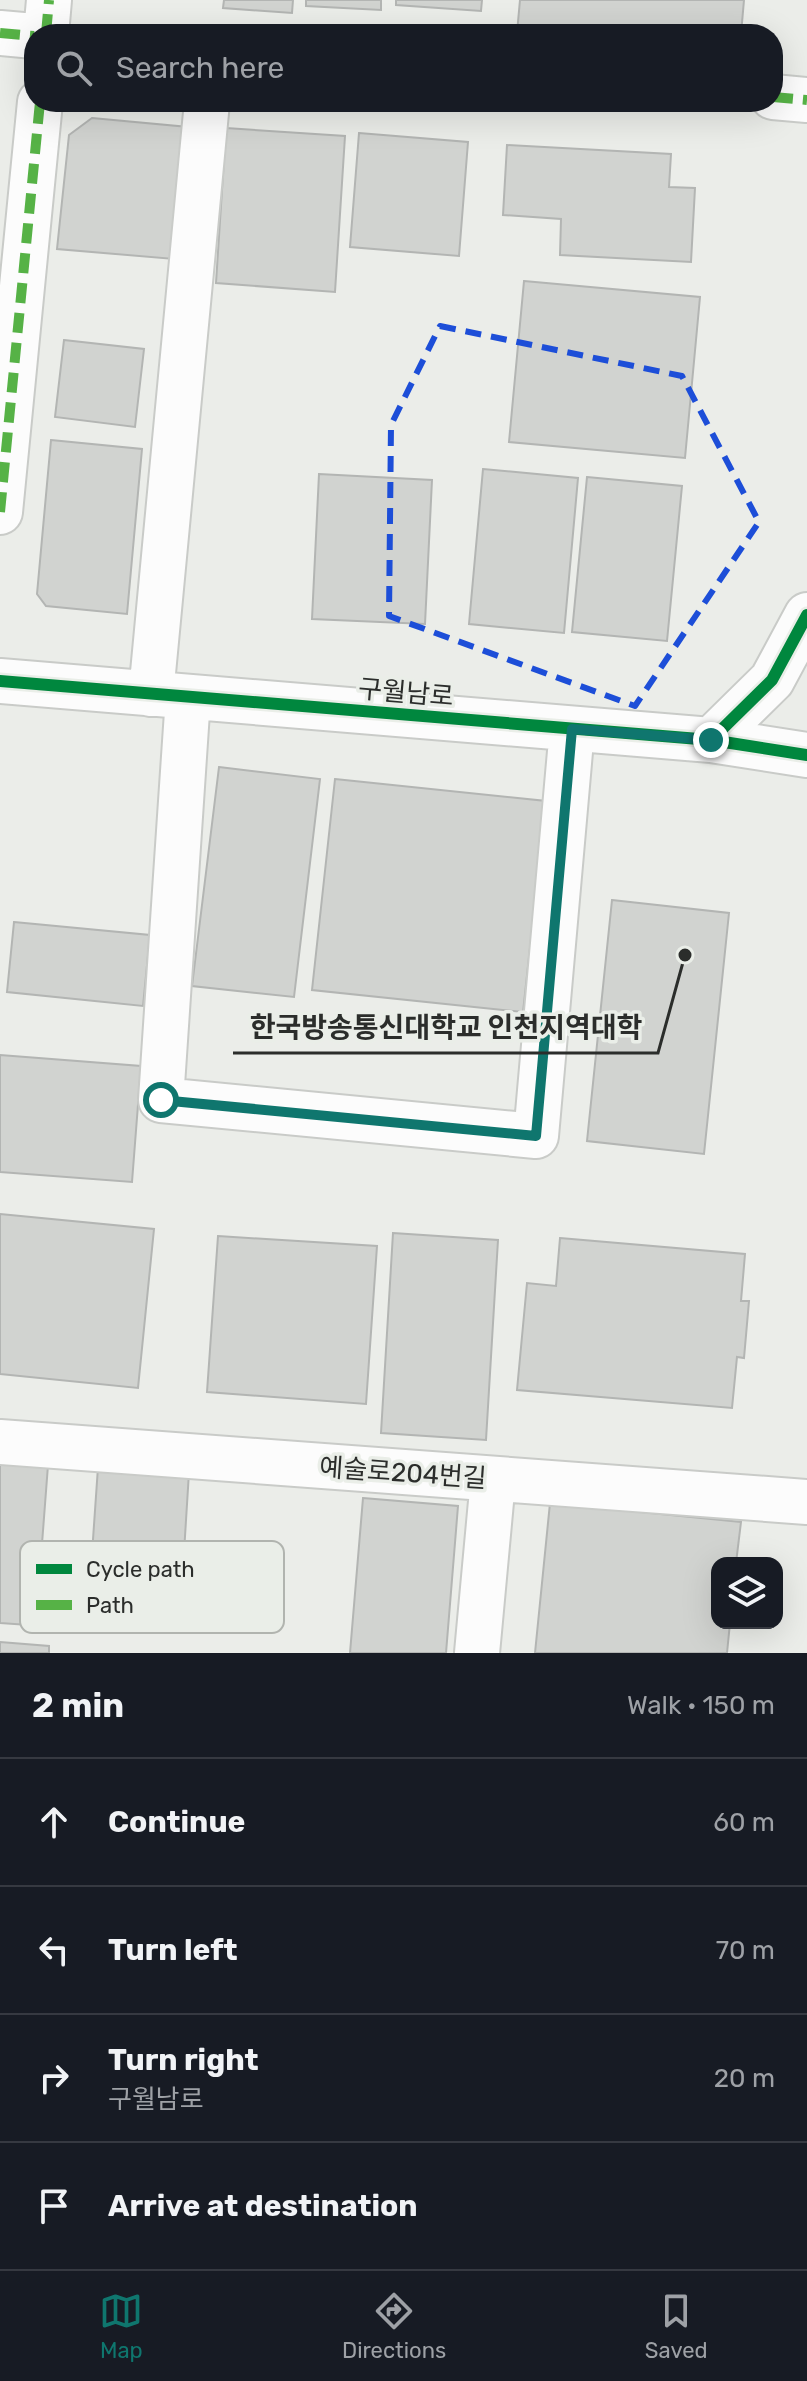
<!DOCTYPE html>
<meta charset="utf-8">
<style>
body{margin:0;font-family:Rubik,"Noto Sans KR",sans-serif;background:#20242c;color:#f1f3f6}
.controls{position:absolute;right:24px;bottom:24px;display:grid;overflow:hidden;border-radius:16px;box-shadow:0 8px 32px #0002}
.controls button{width:72px;height:72px;display:grid;place-items:center;padding:0;border:0;border-bottom:2px solid #363941;background:#171b24;color:#f1f3f6;font:40px sans-serif}
.stop{position:absolute;width:24px;height:24px;margin:-18px;border:6px solid #0f766e;border-radius:50%;background:#fff}
.stop.end{background:#0f766e;border-color:#fff;box-shadow:0 2px 8px #0008}
.list{margin:0;padding:0;list-style:none}
h2{display:flex;justify-content:space-between;align-items:center;height:104px;margin:0;padding:0 32px;font-size:34px}
h2 small{font-size:26px;font-weight:400;color:#9ea1a6}
.list li{display:grid;grid-template-columns:52px 1fr auto;gap:24px;align-items:center;box-sizing:border-box;height:128px;padding:0 32px;border-top:2px solid #363941}
.list b{display:block;font-size:30px;white-space:nowrap}
.list p{margin:0;font-size:26px;white-space:nowrap;color:#9ea1a6}
.list em{font-size:26px;font-style:normal;color:#9ea1a6}
.icon{flex:none;width:44px;height:44px;fill:none;stroke:currentColor;stroke-width:2;stroke-linecap:round;stroke-linejoin:round}
.map{position:relative;flex:none;width:807px;height:1653px;overflow:hidden}
.search{position:absolute;background:#171b24;box-shadow:0 8px 32px #0002;left:24px;right:24px;top:24px;height:88px;display:flex;align-items:center;gap:20px;box-sizing:border-box;padding:0 28px;border-radius:32px;color:#9ea1a6;font-size:30px}
.sheet{height:616px;background:#171b24}
nav{display:flex;justify-content:space-around;align-items:center;box-sizing:border-box;height:112px;border-top:2px solid #363941;background:#171b24;font-size:22px;color:#9ea1a6}
nav a{display:grid;justify-items:center;gap:4px}
nav .on{color:#0f766e}
.map>svg:first-child{display:block}
.building{fill:#d1d3d0;stroke:#b3b5b3;stroke-width:2}
.lines{fill:none;stroke-linecap:round;stroke-linejoin:round}
.minor-casing{stroke:#c9cbc8;stroke-width:48}
.minor{stroke:#fcfcfc;stroke-width:44}
.quiet{stroke:#56b246;stroke-width:10;stroke-dasharray:20 10;stroke-linecap:butt}
.cycleway-casing{stroke:#eaeee8;stroke-width:17}
.cycleway{stroke:#00873e;stroke-width:12}
.route{stroke:#0f766e;stroke-width:10}
.marked{fill:none;stroke:#1d4ed8;stroke-width:6;stroke-dasharray:16 10;stroke-linejoin:round}
.labels{text-anchor:middle;dominant-baseline:central;stroke-width:7;stroke-linejoin:round;paint-order:stroke}
.street-label{font-size:26px;fill:#2b2d2b;stroke:#eaeee8}
.key{fill:#eaeee8;stroke:#b1b4af;stroke-width:2}
.key-label{font-size:22px;fill:#2b2d2b}
.leader{fill:none;stroke:#2b2d2b;stroke-width:3}
.callout-dot{fill:#2b2d2b;stroke:#eaeee8;stroke-width:3}
.callout-label{font-size:28px;text-anchor:middle;font-weight:bold;fill:#2b2d2b;stroke:#eaeee8;stroke-width:7;stroke-linejoin:round;paint-order:stroke}
</style>
<div class="map">
<svg width="807" height="1653" viewBox="0 0 807 1653">
<rect width="100%" height="100%" fill="#ebede9"/>
<!-- building -->
<path class="building" d="M224,0H293L292,13L223,8Z
M306,0H381V10L306,6Z
M396,0H482L481,11L396,5Z
M520,0H744L741,34L517,33Z
M92,118L188,127L174,259L57,249L69,135Z
M226,128L345,136L335,292L216,283Z
M359,133L468,142L459,256L350,247Z
M507,145L671,154L669,187L695,188L691,262L560,255L561,219L503,215Z
M524,281L700,297L685,458L509,442Z
M64,340L144,349L135,427L55,417Z
M51,440L142,449L127,614L46,606L37,594Z
M483,469L578,478L564,633L469,624Z
M319,474L432,480L425,624L312,619Z
M587,477L682,486L667,641L572,632Z
M219,767L320,779L294,997L192,986Z
M335,779L546,801L523,1012L312,990Z
M612,900L729,913L704,1154L587,1141Z
M14,922L150,935L143,1006L7,992Z
M0,1055L141,1066L132,1182L0,1172Z
M0,1214L154,1229L138,1388L0,1374Z
M393,1233L498,1240L486,1440L381,1433Z
M218,1236L377,1246L366,1404L207,1392Z
M560,1238L745,1254L741,1301H749L744,1358L737,1357L732,1408L517,1390L527,1283L556,1286Z
M0,1461L48,1465L40,1570L75,1572L71,1628L0,1623Z
M98,1467L189,1472L179,1633L87,1626Z
M363,1498L458,1506L446,1653H350Z
M550,1503L741,1522L736,1563H717V1623H730L727,1653H535Z
M0,1642L49,1646V1653H0Z"/>
<g class="lines">
<!-- minor casing -->
<g class="minor-casing">
<path id="minor" d="M0,33L34,36
M46,34L49,0
M773,97L807,100
M0,512L40,102
M0,681L711,740L807,755
M151,694L207,102
M188,697L161,1100L536,1136L572,729
M711,740L772,680L807,615
M0,1442L807,1502
M477,1653L493,1480"/>
</g>
<!-- minor -->
<use href="#minor" class="minor"/>
<!-- quiet -->
<path class="quiet" d="M0,33L34,36
M46,34L49,0
M773,97L807,100
M0,512L40,102"/>
<!-- cycleway casing -->
<g class="cycleway-casing">
<path id="cycleway" d="M0,681L711,740L807,755
M711,740L772,680L807,615"/>
</g>
<!-- cycleway -->
<use href="#cycleway" class="cycleway"/>
</g>
<g class="lines">
<!-- route -->
<path class="route" d="M161,1100L536,1136L572,729L711,740"/>
</g>
<!-- marked area -->
<path class="marked" d="M440,326L682,376L759,522L635,706L389,616L391,425Z"/>
<g class="labels">
<!-- street labels -->
<g class="street-label">
<text transform="translate(406 693) rotate(5)">구월남로</text>
<text transform="translate(403 1473) rotate(4)">예술로204번길</text>
</g>
</g>
<!-- legend -->
<rect x="20" y="1541" width="264" height="92" rx="12" class="key"/>
<rect x="36" y="1564" width="36" height="10" fill="#00873e"/>
<rect x="36" y="1600" width="36" height="10" fill="#56b246"/>
<g class="key-label">
<text x="86" y="1577">Cycle path</text>
<text x="86" y="1613">Path</text>
</g>
<!-- callouts -->
<path class="leader" d="M685 955L658 1053H233"/>
<circle class="callout-dot" cx="685" cy="955" r="8"/>
<g class="callout-label">
<text x="446" y="1037">한국방송통신대학교 인천지역대학</text>
</g>
</svg>
<div class="controls">
<button><svg class="icon" aria-label="layers" viewBox="0 0 24 24"><path d="M12 4l9 5-9 5-9-5zM3 14l9 5 9-5"/></svg></button>
</div>
<div class="stop" style="left:161px;top:1100px"></div>
<div class="stop end" style="left:711px;top:740px"></div>
<div class="search"><svg class="icon" aria-label="search" viewBox="0 0 24 24"><circle cx="10" cy="10" r="6"/><path d="M15 15l6 6"/></svg>Search here</div>
</div>
<section class="sheet">
<h2>2 min<small>Walk · 150 m</small></h2>
<ul class="list">
<li><svg class="icon" aria-label="ahead" viewBox="0 0 24 24"><path d="M12 20V5M6 11l6-6 6 6"/></svg><div><b>Continue</b></div><em>60 m</em></li>
<li><svg class="icon" aria-label="left" viewBox="0 0 24 24"><path d="M17 20v-9H6M10 6l-5 5 5 5"/></svg><div><b>Turn left</b></div><em>70 m</em></li>
<li><svg class="icon" aria-label="right" viewBox="0 0 24 24"><path d="M7 20v-9h11M14 6l5 5-5 5"/></svg><div><b>Turn right</b><p>구월남로</p></div><em>20 m</em></li>
<li><svg class="icon" aria-label="arrive" viewBox="0 0 24 24"><path d="M6 21V4h12l-3 4 3 4H6"/></svg><div><b>Arrive at destination</b></div></li>
</ul>
</section>
<nav>
<a class="on"><svg class="icon" aria-label="map" viewBox="0 0 24 24"><path d="M3 6l6-2 6 2 6-2v14l-6 2-6-2-6 2zM9 4v14M15 6v14"/></svg>Map</a>
<a><svg class="icon" aria-label="directions" viewBox="0 0 24 24"><path d="M12 3l9 9-9 9-9-9zM9 14v-3h6M13 9l2 2-2 2"/></svg>Directions</a>
<a><svg class="icon" aria-label="saved" viewBox="0 0 24 24"><path d="M7 4h10v16l-5-4-5 4z"/></svg>Saved</a>
</nav>
